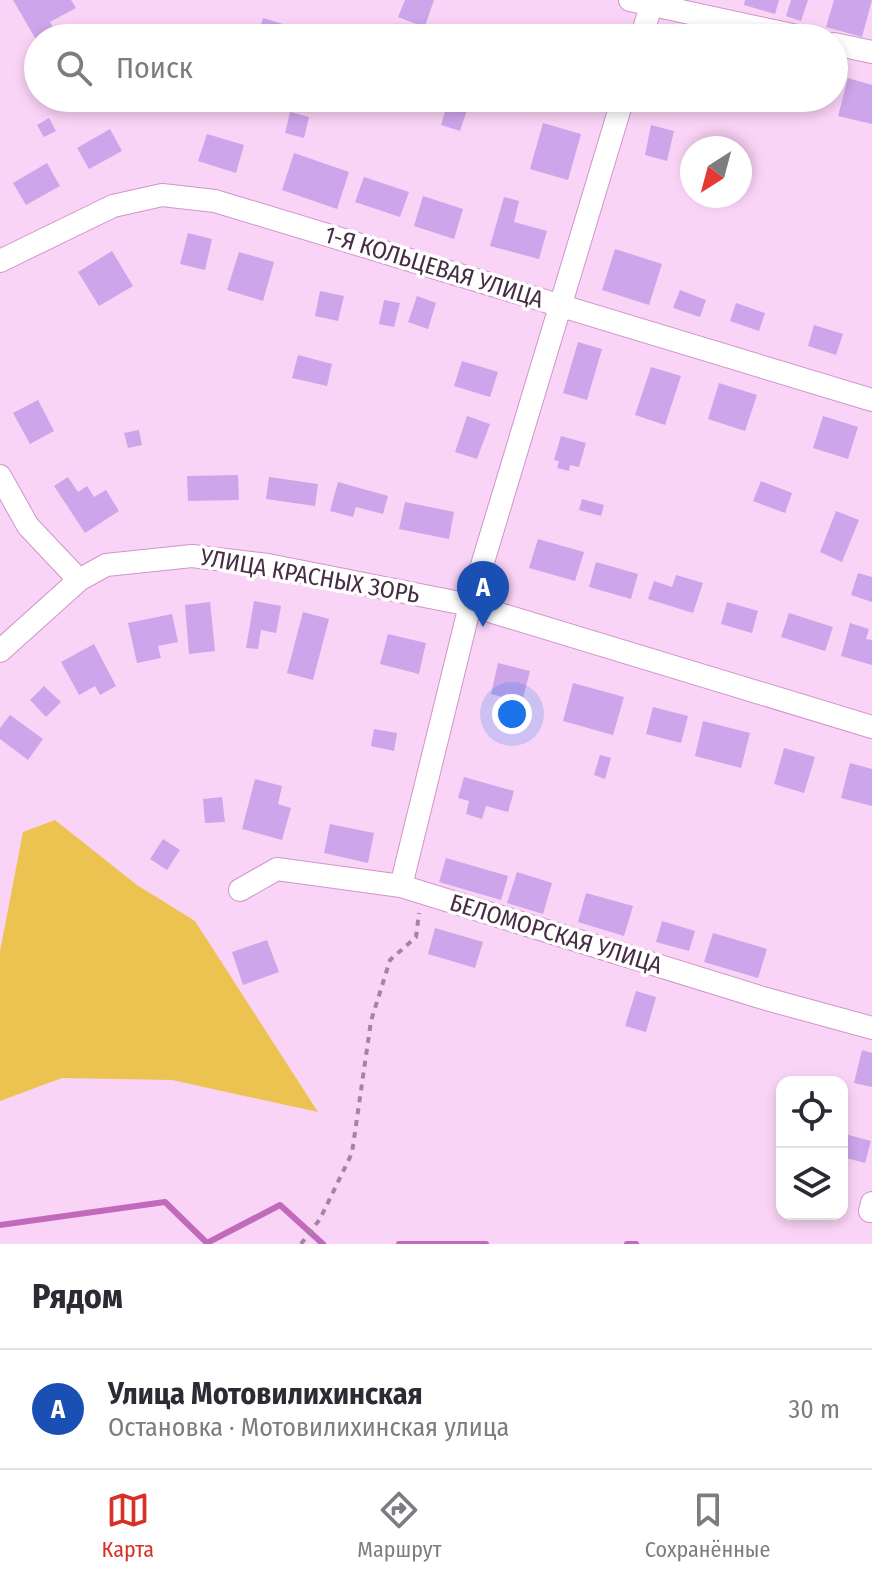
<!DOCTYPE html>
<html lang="ru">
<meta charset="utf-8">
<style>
body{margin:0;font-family:"Fira Sans Condensed",sans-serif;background:#f2f2f3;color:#2b2b33}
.controls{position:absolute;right:24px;bottom:24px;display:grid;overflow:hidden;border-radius:16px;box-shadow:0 4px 12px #0003}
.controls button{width:72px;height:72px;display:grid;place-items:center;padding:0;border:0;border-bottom:2px solid #e1e1e2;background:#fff;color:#2b2b33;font:40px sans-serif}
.compass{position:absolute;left:680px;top:136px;width:72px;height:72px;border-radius:50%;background:#fff;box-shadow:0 4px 12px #0003;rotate:216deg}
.you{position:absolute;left:512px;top:714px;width:28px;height:28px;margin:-20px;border:6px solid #fff;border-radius:50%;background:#1a73e8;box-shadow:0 0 0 12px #1a73e833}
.badge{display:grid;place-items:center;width:52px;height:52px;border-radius:50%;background:#d93025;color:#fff;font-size:26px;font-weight:700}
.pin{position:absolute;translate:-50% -66px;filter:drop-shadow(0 2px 4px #0008)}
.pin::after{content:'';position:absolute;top:42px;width:28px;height:24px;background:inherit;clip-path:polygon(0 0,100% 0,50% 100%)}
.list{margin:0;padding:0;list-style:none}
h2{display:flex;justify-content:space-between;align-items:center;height:104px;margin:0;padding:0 32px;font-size:34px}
h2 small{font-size:26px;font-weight:400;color:#7c7c81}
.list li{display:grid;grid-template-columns:52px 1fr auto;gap:24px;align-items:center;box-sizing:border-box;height:120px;padding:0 32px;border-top:2px solid #e1e1e2}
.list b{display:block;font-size:30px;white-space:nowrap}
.list p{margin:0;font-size:26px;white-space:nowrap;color:#7c7c81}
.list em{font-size:26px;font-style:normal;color:#7c7c81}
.icon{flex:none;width:44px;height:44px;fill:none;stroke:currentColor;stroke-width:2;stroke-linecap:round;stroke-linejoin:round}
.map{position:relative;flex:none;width:872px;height:1244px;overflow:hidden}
.search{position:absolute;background:#fff;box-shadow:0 4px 12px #0003;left:24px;right:24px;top:24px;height:88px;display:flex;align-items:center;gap:20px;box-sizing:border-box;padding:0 28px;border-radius:44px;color:#7c7c81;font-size:30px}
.sheet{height:224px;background:#fff}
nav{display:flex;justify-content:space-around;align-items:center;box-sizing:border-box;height:112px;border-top:2px solid #e1e1e2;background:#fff;font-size:22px;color:#7c7c81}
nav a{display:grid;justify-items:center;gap:4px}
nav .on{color:#d93025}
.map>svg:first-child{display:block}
.green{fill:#ecc351}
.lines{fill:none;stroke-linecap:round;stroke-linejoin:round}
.stream{stroke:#c16abb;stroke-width:6}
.building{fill:#cca5ea}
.minor-casing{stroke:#d194cc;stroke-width:24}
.path{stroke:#a484a1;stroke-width:4;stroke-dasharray:6 6;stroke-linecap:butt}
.minor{stroke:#fff;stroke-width:22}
.labels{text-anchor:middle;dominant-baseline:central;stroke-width:7;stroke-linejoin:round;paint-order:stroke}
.street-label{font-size:24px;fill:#462d44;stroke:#fff}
</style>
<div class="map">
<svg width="872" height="1244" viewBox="0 0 872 1244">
<rect width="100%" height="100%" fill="#fad4f6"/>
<!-- green -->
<path class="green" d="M55,820L137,885L195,921L318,1112L172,1080L62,1078L0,1101V951L23,832Z"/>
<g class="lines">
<!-- stream -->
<path class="stream" d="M0,1225L165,1202L207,1243L280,1205L323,1244
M399,1244H486
M627,1244H636"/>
</g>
<!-- building -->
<path class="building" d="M13,0H71L76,8L50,22L59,38H38V43Z
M405,0H434L425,26L437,30L435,38H412L416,24L398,17Z
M745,0H779L775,14L744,5Z
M791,0H808L801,21L786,16Z
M834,0H872L862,37L826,27Z
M263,18L283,24L279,38H257Z
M462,24L483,31L481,38H457Z
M848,78L872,85V124L838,116Z
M449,98L470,101L460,131L441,125Z
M290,112L309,117L304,138L285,133Z
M49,118L56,131L44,137L37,125Z
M543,123L581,134L568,180L530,169Z
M651,125L674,131L667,161L645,155Z
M110,129L122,151L89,169L77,148Z
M207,134L244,145L236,173L198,161Z
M294,153L349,172L337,209L282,190Z
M47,163L60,186L26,205L13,183Z
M364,177L409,192L400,217L355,202Z
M423,196L463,209L454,239L414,226Z
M504,197L519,201L514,222L547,231L539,259L490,246Z
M188,233L212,239L205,270L180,264Z
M615,249L662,264L649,305L602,290Z
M112,251L133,286L99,306L78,272Z
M239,252L274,262L263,301L227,290Z
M680,290L706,300L700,317L673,308Z
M320,291L344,296L338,321L315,316Z
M417,296L436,303L428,329L408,322Z
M384,300L400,303L394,327L379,324Z
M736,303L765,313L759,331L730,321Z
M814,325L843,334L836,355L808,346Z
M578,342L602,349L587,400L563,393Z
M298,355L332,364L327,386L292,378Z
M462,361L498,372L490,397L454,386Z
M651,367L681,376L665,425L635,415Z
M719,383L757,395L745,431L708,419Z
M38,400L54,431L30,444L13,413Z
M467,416L490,424L477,459L455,452Z
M823,416L858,427L848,459L813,448Z
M139,430L142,445L128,448L124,433Z
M561,436L586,443L579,467L570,465L569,471L557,468L559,461L554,460Z
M238,475L239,500L188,501L187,476Z
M68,477L78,492L87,486L94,497L106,490L119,511L85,533L54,486Z
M269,477L318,484L315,506L266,499Z
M761,481L792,493L785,513L753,501Z
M338,482L388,496L383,514L356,507L353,517L330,511Z
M582,499L604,505L601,516L579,510Z
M405,502L454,512L449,539L399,529Z
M836,511L859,520L842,562L820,552Z
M538,539L584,552L575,581L529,568Z
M596,562L638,574L631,599L589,587Z
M858,573L872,577V602L851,595Z
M676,575L703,583L693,613L648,599L654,581L672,587Z
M254,601L281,606L276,633L261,630L258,649L246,648Z
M210,602L215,651L189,654L185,605Z
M727,602L758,611L752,633L721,624Z
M303,612L329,619L313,680L287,673Z
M789,613L833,627L825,651L781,637Z
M172,614L178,642L158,646L161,658L137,663L128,623Z
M850,623L869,629L866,639L872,640V665L841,656Z
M388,634L426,643L419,674L380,664Z
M94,644L116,686L100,695L95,686L79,695L61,662Z
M498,663L530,671L522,702L491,694Z
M573,683L624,697L613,735L563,721Z
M44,686L61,702L46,717L30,700Z
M653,707L688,716L681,743L646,734Z
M10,715L43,739L28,760L0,739V728Z
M703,721L750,733L741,768L695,756Z
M374,729L397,733L394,751L371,746Z
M784,748L815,757L804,793L774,784Z
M600,755L611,758L605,779L594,775Z
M850,763L872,769V806L841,798Z
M464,777L514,791L508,812L486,806L482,819L466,814L469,801L458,798Z
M255,779L282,786L278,804L291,808L282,840L242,829Z
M222,797L225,822L205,823L203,799Z
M330,824L374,833L368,863L324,853Z
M163,839L180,850L167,870L150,859Z
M446,858L508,876L501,900L439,882Z
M517,872L552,883L543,914L507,903Z
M586,893L633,906L624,936L578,922Z
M662,921L695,931L689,951L656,942Z
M435,928L483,942L475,968L428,954Z
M713,933L767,949L758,978L704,962Z
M267,940L279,972L243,985L232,952Z
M636,991L656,997L646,1032L625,1026Z
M862,1050L872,1053V1087L854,1083Z
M845,1134L871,1141L865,1163L842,1157Z"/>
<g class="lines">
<!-- minor casing -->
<g class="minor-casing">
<path id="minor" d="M630,0L806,38
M641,38L653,0
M834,44L872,52
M0,261L113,206L162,195L215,201L872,400
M0,476L28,526L79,580
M0,651L79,580L106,565L192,556L268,565L470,605L872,727
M401,886L470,605L623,98
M240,890L277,869L401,886L763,998L872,1028
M870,1211L872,1203"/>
</g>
<!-- path -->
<path class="path" d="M301,1244L320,1219L352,1153L371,1021L390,960L416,937L419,913"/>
<!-- minor -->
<use href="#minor" class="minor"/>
</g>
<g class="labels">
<!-- street labels -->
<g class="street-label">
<text transform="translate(434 267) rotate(17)">1-Я КОЛЬЦЕВАЯ УЛИЦА</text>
<text transform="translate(310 576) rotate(10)">УЛИЦА КРАСНЫХ ЗОРЬ</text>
<text transform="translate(556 934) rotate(17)">БЕЛОМОРСКАЯ УЛИЦА</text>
</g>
</g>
</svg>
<div class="controls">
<button><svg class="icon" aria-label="locate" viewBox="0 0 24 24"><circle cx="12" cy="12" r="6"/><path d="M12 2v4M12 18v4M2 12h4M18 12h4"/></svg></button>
<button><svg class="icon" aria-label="layers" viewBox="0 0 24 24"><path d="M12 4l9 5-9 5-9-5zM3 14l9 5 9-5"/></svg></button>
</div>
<svg class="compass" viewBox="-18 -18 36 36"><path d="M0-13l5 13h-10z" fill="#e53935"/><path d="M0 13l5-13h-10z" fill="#7c7c81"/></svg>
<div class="you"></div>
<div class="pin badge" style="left:483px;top:627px;background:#1a4fb4">A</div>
<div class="search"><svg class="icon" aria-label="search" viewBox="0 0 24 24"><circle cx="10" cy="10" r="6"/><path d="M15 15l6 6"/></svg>Поиск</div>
</div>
<section class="sheet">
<h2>Рядом<small></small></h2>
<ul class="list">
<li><span class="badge" style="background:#1a4fb4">A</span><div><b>Улица Мотовилихинская</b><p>Остановка · Мотовилихинская улица</p></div><em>30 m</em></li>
</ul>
</section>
<nav>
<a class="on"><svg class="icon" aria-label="map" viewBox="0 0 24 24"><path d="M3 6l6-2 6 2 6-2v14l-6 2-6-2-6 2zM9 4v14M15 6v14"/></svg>Карта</a>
<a><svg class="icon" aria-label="directions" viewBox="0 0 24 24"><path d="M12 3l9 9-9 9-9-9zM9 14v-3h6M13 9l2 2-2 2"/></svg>Маршрут</a>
<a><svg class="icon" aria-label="saved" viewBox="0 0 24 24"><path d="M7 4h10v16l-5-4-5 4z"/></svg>Сохранённые</a>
</nav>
